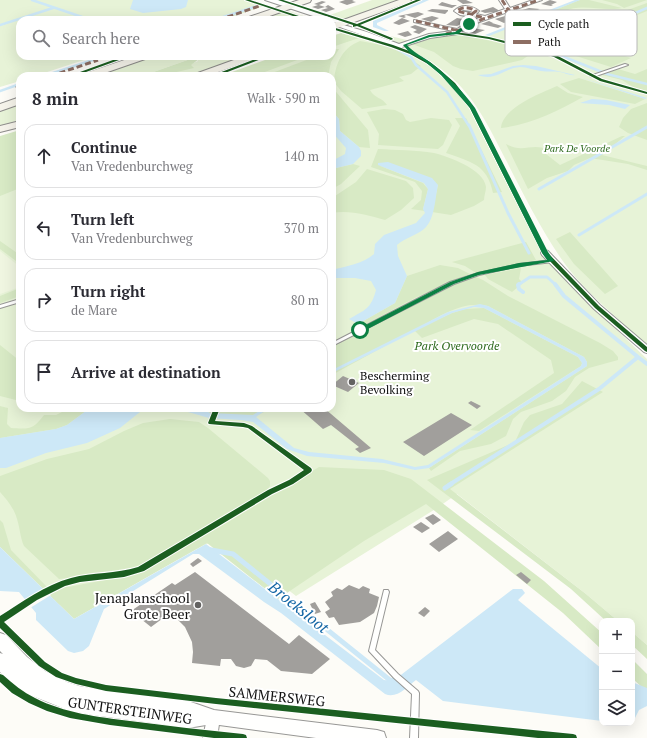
<!DOCTYPE html>
<meta charset="utf-8">
<style>
body{margin:0;font-family:"PT Serif",serif;background:#f2f2f3;color:#2b2b33}
.controls{position:absolute;right:12px;bottom:12px;display:grid;overflow:hidden;border-radius:8px;box-shadow:0 4px 16px #0002}
.controls button{width:36px;height:36px;display:grid;place-items:center;padding:0;border:0;border-bottom:1px solid #e1e1e2;background:#fff;color:#2b2b33;font:20px sans-serif}
.stop{position:absolute;width:12px;height:12px;margin:-9px;border:3px solid #0b8043;border-radius:50%;background:#fff}
.stop.end{background:#0b8043;border-color:#fff;box-shadow:0 1px 4px #0008}
.list{margin:0;padding:0;list-style:none}
h2{display:flex;justify-content:space-between;align-items:center;height:52px;margin:0;padding:0 16px;font-size:17px}
h2 small{font-size:13px;font-weight:400;color:#7c7c81}
.list li{display:grid;grid-template-columns:26px 1fr auto;gap:12px;align-items:center;box-sizing:border-box;height:64px;margin:0 8px 8px;padding:0 8px;border:1px solid #e1e1e2;border-radius:12px}
.list b{display:block;font-size:15px;white-space:nowrap}
.list p{margin:0;font-size:13px;white-space:nowrap;color:#7c7c81}
.list em{font-size:13px;font-style:normal;color:#7c7c81}
.icon{flex:none;width:22px;height:22px;fill:none;stroke:currentColor;stroke-width:2;stroke-linecap:round;stroke-linejoin:round}
.map{position:relative;flex:none;width:647px;height:738px;overflow:hidden}
.search{position:absolute;background:#fff;box-shadow:0 4px 16px #0002;left:16px;top:16px;width:320px;height:44px;display:flex;align-items:center;gap:10px;box-sizing:border-box;padding:0 14px;border-radius:12px;color:#7c7c81;font-size:15px}
.panel{position:absolute;background:#fff;box-shadow:0 4px 16px #0002;left:16px;top:72px;width:320px;height:340px;border-radius:12px}
.map>svg:first-child{display:block}
.green{fill:#e7f3d7}
.forest{fill:#d8eac5}
.pitch{fill:#f0f6e1}
.water{fill:#cde8f7}
.pier{fill:#fdfcf7}
.lines{fill:none;stroke-linecap:round;stroke-linejoin:round}
.stream-far3{stroke:#cde8f7;stroke-width:2.5}
.stream-far2{stroke:#cde8f7;stroke-width:3}
.stream-far1{stroke:#cde8f7;stroke-width:4}
.stream{stroke:#cde8f7;stroke-width:5}
.building{fill:#a19f9c}
.service-casing{stroke:#979795;stroke-width:2}
.minor-casing{stroke:#979795;stroke-width:2}
.tertiary-casing{stroke:#979795;stroke-width:2}
.secondary-casing{stroke:#8e8d8b;stroke-width:2}
.service{fill:#fffffe;fill-rule:evenodd}
.minor{fill:#fffffe;fill-rule:evenodd}
.tertiary{fill:#fffffe;fill-rule:evenodd}
.secondary{fill:#f6f4eb;fill-rule:evenodd}
.quiet{stroke:#8d6e63;stroke-width:3;stroke-dasharray:6 3;stroke-linecap:butt}
.cycleway-casing{stroke:#fff;stroke-width:2}
.cycleway{fill:#1b5e20;fill-rule:evenodd}
.route{fill:#0b8043}
.poi-dot{fill:#646362;stroke:#fff;stroke-width:1.5}
.labels{text-anchor:middle;dominant-baseline:central;stroke-width:4;stroke-linejoin:round;paint-order:stroke}
.far-park-label{font-size:10px;font-style:italic;fill:#2f6b1f;stroke:#fff}
.park-label{font-size:12px;font-style:italic;fill:#2f6b1f;stroke:#fff}
.poi-label{font-size:12px;fill:#111;stroke:#fff;text-anchor:start}
.near-poi-label{font-size:14px;fill:#111;stroke:#fff;text-anchor:end}
.near-street-label{font-size:14px;fill:#111;stroke:#fff}
.near-water-label{font-size:16px;font-style:italic;fill:#1768a6;stroke:#fff}
.key{fill:#fff;stroke:#b8b8b8;stroke-width:1}
.key-label{font-size:11px;fill:#111}
</style>
<div class="map">
<svg width="647" height="738" viewBox="0 0 647 738">
<rect width="100%" height="100%" fill="#fdfcf7"/>
<!-- green -->
<path class="green" d="M0,0H31L90,20H20V56H96L35,76H20V81L0,87Z
M33,0H244L264,6L223,20H93Z
M372,0H401L346,20L330,15Z
M577,0H647V345C617,317 583,291 560,257C540,227 523,194 507,162C489,127 473,92 441,69C417,51 388,40 360,28L364,27L378,33L423,44L483,37Z
M289,11L315,20H256L278,12Z
M357,30L417,57L436,70L455,87L471,107L485,130L548,258L592,306L647,359V645L632,632V621H618L586,594L457,494L437,508L296,596L227,542L206,544L87,609L58,604L0,541V137L20,132V408H332V76H238L294,56H332V41Z
M151,56H247L192,76H169L168,74L198,61L196,57L142,76H94Z
M20,104V120L0,126V111Z"/>
<!-- forest -->
<path class="forest" d="M580,0H589L622,8C606,12 579,3 566,11C559,16 565,28 552,34L538,33L532,31L534,25L527,21Z
M602,0H647L624,8L617,4Z
M647,3V11L591,34L583,35L577,38V41L631,58L611,67L544,46C550,37 562,34 569,25L567,17L571,12L577,11L622,12Z
M341,33L359,38L332,47V36Z
M460,34L535,51L522,60L473,71L461,69L453,66L434,52L412,44L435,36Z
M360,41L387,46L400,52L421,66L411,74L399,77L404,81L370,90C375,99 382,97 387,105L362,109L341,91L334,82C335,64 342,48 360,41Z
M336,49H339L331,62L328,76H264L317,56H332V50Z
M276,56H308L254,76H221Z
M196,57L199,59L191,65L194,68L168,74L169,76H142Z
M618,69L635,74L647,69V91L633,87L622,80L602,75Z
M579,78L645,99L635,104L571,92L560,84Z
M557,86L568,93L583,97C558,111 530,125 501,128C502,108 541,93 557,86Z
M332,87L368,130L370,148L359,147L340,131L339,119L332,111Z
M647,103V140L628,133L619,127L623,118L631,109Z
M384,109L395,110L403,114L406,120L410,122L431,118L449,120L452,125L443,145L438,149L378,145L379,134L367,112Z
M455,118H466L502,192L493,193C487,164 471,162 446,153L460,126Z
M20,130V188L0,196V136Z
M622,136H625L602,155L647,166V170L628,164L590,158L574,165L568,171L547,178L528,189L506,144C523,154 532,142 548,150L546,154L560,165Z
M378,149C396,150 416,150 434,153C449,157 484,169 486,187C486,191 484,196 484,200L474,206L451,215L432,212L438,185L378,165L423,183L428,189L423,209L425,211L411,209L421,200L422,191L415,182L371,167Z
M353,164L360,166L341,184L332,189V169Z
M367,169L406,181L413,188L414,198L401,210L385,220C367,215 350,210 332,213V198L356,182Z
M570,232L618,286L605,294L574,264L556,239Z
M0,241L20,255V264L0,249Z
M526,242L536,260L476,273L465,266L452,262Z
M440,265L458,268L470,274L415,298L362,326L358,324L395,303L407,276Z
M521,268L519,279L523,283L512,292L488,279L485,275Z
M476,277L483,280L508,296L600,343L613,351L618,357V360L589,368L575,377L566,391L552,401L521,412L513,419L506,436L491,444L460,451L431,471L429,468L587,366V362L584,357L488,306C463,300 438,317 417,329L452,313L465,309L484,308L578,357L582,363L581,366L479,431L470,430L554,373L551,360L498,324L474,319L422,338L414,330L332,375V347L459,282Z
M20,288V296L0,303V296Z
M0,345L20,361V401L0,396Z
M582,381L603,392L450,489L586,594L618,621H606L571,589L427,480L515,442L524,422L530,415L562,404Z
M0,406L8,408L7,424L11,428C29,429 33,430 44,415H56L70,408H90L67,425L56,429L0,438Z
M200,408H273L253,417L210,413Z
M170,419L199,422L208,428L268,478L270,481V486L266,492L130,572L59,579L24,546C20,537 20,528 17,519C14,508 7,500 0,492V476L47,459L89,449L124,431L143,423Z
M319,467L384,470L411,479L544,581L602,633V650L563,613L426,504L364,541L278,599L207,543L74,619L0,547V520L3,523L11,550L48,588L68,587L137,574L228,522Z
M632,632L647,645V659L632,645Z
M632,659L647,674V692L632,678Z"/>
<!-- pitch -->
<path class="pitch" d="M0,251L20,267V287L0,294Z"/>
<!-- water -->
<path class="water" d="M133,0H188L186,7L181,9L143,13L130,9Z
M423,0H429L377,23V25L389,31H384L373,27V21Z
M575,0H580L489,36L485,35Z
M523,65L536,66L575,75C570,76 565,73 560,72C554,71 547,72 541,71C534,70 527,67 520,67C504,68 496,82 478,75L491,74L513,66Z
M579,77L647,98L645,99Z
M592,99L606,100L630,105L625,109L609,105L580,103Z
M332,111L339,119L340,131L359,147L361,151V156L353,164L332,169V161L345,154L346,148L332,132Z
M388,162L432,178L438,185C435,198 435,220 424,229C415,236 405,238 397,245L398,256L407,276L395,303L358,324L349,319C365,310 371,309 376,290L371,281L355,278H332V270C347,266 362,264 374,254L375,244L384,235L416,223L425,213L423,209L428,189L424,183L378,165V163Z
M480,304L488,306L584,357L587,362V366L429,468L415,470L384,463L307,456L287,449L253,422L241,420L209,418L174,408H200L210,413L253,415L264,408H269L256,417L294,448L309,452L382,459L415,467L428,465L581,366L582,363L578,357L484,308L474,307L452,313L332,373V370L448,312Z
M90,408H145L120,428L87,443L46,453L6,468H0V438L56,429L67,425Z
M206,544L384,680L393,681L513,589H522L525,593L518,600L602,669V721L443,701L416,680C407,687 397,699 385,694L281,613L264,602L199,554H193L104,609L89,646L83,651L74,653L68,651L36,620V613L19,592L0,591V547L74,619Z
M632,682L647,688V706L639,710L634,720L632,721Z"/>
<!-- pier -->
<path class="pier" d="M46,590L51,595L30,608L25,603Z"/>
<g class="lines">
<!-- stream-far3 -->
<path class="stream-far3" d="M32,0L91,20
M647,8L549,51L607,74L647,84
M214,20L257,6
M0,25L53,8
M397,49L411,57L416,65L447,92L469,126
M44,76L105,56
M0,91L20,84"/>
<!-- stream-far2 -->
<path class="stream-far2" d="M469,125L508,213L529,253
M539,189L647,127
M579,235L647,194
M518,285L530,277H547L556,285"/>
<!-- stream-far1 -->
<path class="stream-far1" d="M519,284L518,285L519,289L523,292
M638,357L647,364
M449,485L599,389L638,357L564,296L555,284"/>
<!-- stream -->
<path class="stream" d="M445,488L451,484
M206,549L233,554L391,681L399,677"/>
</g>
<!-- building -->
<path class="building" d="M345,0H354L352,1L356,2L347,5L339,2Z
M457,0H466L473,3L463,4Z
M550,0L557,2L551,5H553L551,6L541,4Z
M322,1L326,2L319,5L325,7L318,9L312,7L318,5L314,4Z
M442,2L452,5H457L452,8L438,5Z
M328,5L335,9L326,12L321,10L328,8L325,7Z
M493,7L500,11H496L497,13L494,12L485,13L480,11Z
M529,8L540,9L519,17L525,19L520,20L517,19L504,23L495,19L505,16L513,19L519,17L514,15L520,12L519,11Z
M432,9L448,10V11L445,14L427,11Z
M418,12L424,14L415,18L406,15L404,16L406,17L404,18L398,16Z
M432,16L439,18L431,22L421,19Z
M402,18L410,21L399,25L393,23Z
M457,18L468,20L457,26L446,25Z
M489,21L493,23H492L502,26L498,28L481,24Z
M415,25L427,29L419,34L413,32L417,30L410,27Z
M475,28L478,29L485,30L475,34L467,32Z
M408,31L412,35L405,37L397,34Z
M343,376L359,383L348,392L332,385Z
M471,401L481,406L477,409L468,403Z
M299,408H324L371,448L360,453L355,449L359,447L331,425L323,429Z
M451,413L472,425L424,456L403,442Z
M433,514L441,520L433,525L425,518Z
M421,522L430,528L422,533L413,527Z
M448,531L458,539L439,552L429,544Z
M198,558L202,561L193,567L190,564Z
M195,572L289,644L299,635L330,659L312,674L281,671L267,660L255,659L251,666L244,668L236,666L231,659H221L220,666L192,663L193,652L192,642L185,627L177,619L170,613L151,627L131,611L172,583L175,585Z
M521,572L531,580L527,584L516,575Z
M349,585L359,589L363,586L370,589L369,593L379,597L377,606L374,613L360,622L339,625L334,617L329,618L325,612L330,609L325,602L333,596L331,592L337,588L342,590Z
M315,602L321,612L315,614L310,604Z
M425,607L430,611L424,617L418,613Z"/>
<g class="lines">
<!-- service casing -->
<g class="service-casing">
<path id="service" d="M625,64L628,65L593,77L590,76Z
M551,260H553V262L519,266L479,275L454,284L332,346V343L450,282L478,273L519,264Z
M20,299V302L0,308V305Z
M384,590H388L389,592L375,650L398,674L418,691L419,693L418,738H410L412,694L394,678L369,651Z"/>
</g>
<!-- minor casing -->
<g class="minor-casing">
<path id="minor" d="M499,0H505L510,8L533,0H542L471,25L458,34L430,38L399,48L334,25L337,23L367,32L399,44L429,34L453,31L414,22V20L457,29L467,23L479,18L460,15L454,11C461,4 472,5 479,11L476,14L485,16L505,9ZM463,10L472,11L470,13L461,11Z
M545,250L548,251L600,305L647,345V353L644,352L594,309L542,255L541,253L542,251Z
M213,711L218,713L220,717L217,738H203L208,713Z"/>
</g>
<!-- tertiary casing -->
<g class="tertiary-casing">
<path id="tertiary" d="M265,0H277L347,23L346,25L332,22V20H325Z
M0,633L6,635L27,657L45,671L67,682L79,686L115,692L188,701L214,710L377,730L384,732L386,738H316L212,724L188,728L92,715L70,711L30,695L9,682L0,672V653L3,654L0,651Z"/>
</g>
<!-- secondary casing -->
<g class="secondary-casing">
<path id="secondary" d="M299,0H311L310,2L258,20H245L246,18Z
M399,0H411L410,2L332,30V24Z
M136,56H150L148,58L96,76H81L83,74Z
M245,56H259L257,58L207,76H193L195,74Z
M20,97V104L0,111V104Z
M20,121V127L0,132V126Z"/>
</g>
<!-- service -->
<use href="#service" class="service"/>
<!-- minor -->
<use href="#minor" class="minor"/>
<!-- tertiary -->
<use href="#tertiary" class="tertiary"/>
<!-- secondary -->
<use href="#secondary" class="secondary"/>
<!-- quiet -->
<path class="quiet" d="M502,0L509,11
M472,14L476,11C470,7 463,6 457,11L485,18
M219,20L262,5
M416,21L459,31
M446,34L460,30L483,19L539,0
M51,76L98,60
M16,88L20,86"/>
<!-- cycleway casing -->
<g class="cycleway-casing">
<path id="cycleway" d="M245,0H250L311,20H305Z
M278,0H283L357,24L416,0H421L360,25L392,38L393,39L391,40L357,26L353,27V25Z
M332,27L393,45L412,52L430,62L439,69L455,83L474,108L547,252L599,306L647,347V352L645,351L595,308L543,254L470,108L452,85L436,70L428,64L410,54L391,47L332,29Z
M455,32L489,37L541,50L556,55L602,79L647,92V94L600,81L554,57L539,52L489,39L456,34H455Z
M124,56H130L75,76H69Z
M263,56H269L217,76H211Z
M214,408H220L215,421L244,423L252,426L311,468L312,470L311,472L293,484L272,494L144,571L124,577L80,582L65,586L37,600L4,622L45,662L62,673L76,678L106,685L216,698L573,734L576,735L577,738H538L216,704L106,691L76,684L56,677L39,666L0,628V616C22,602 45,585 71,578C93,572 116,574 138,567L268,490L289,480L304,470L248,428L243,427L209,424L208,423Z
M0,674L3,675C13,684 23,692 35,698C64,713 98,717 130,721C168,726 205,730 243,734L246,735L247,738H214L110,725L70,718L47,711L29,703L12,693L0,682Z"/>
</g>
<!-- cycleway -->
<use href="#cycleway" class="cycleway"/>
</g>
<!-- route -->
<path class="route" d="M468,23L471,24L458,34L430,37L407,45C413,52 420,55 427,60C445,73 462,90 475,108L548,252L554,261L479,275L454,284L362,332H358V329L450,282L478,272L519,263L547,260L542,253L470,108L441,75L423,60L410,53L403,45L429,35L455,32Z"/>
<!-- markers -->
<g class="poi-dot">
<circle cx="352" cy="382" r="4"/>
<circle cx="198" cy="605" r="4"/>
</g>
<g class="labels">
<!-- far-park labels -->
<g class="far-park-label">
<text x="577" y="148">Park De Voorde</text>
</g>
<!-- park labels -->
<g class="park-label">
<text x="457" y="345">Park Overvoorde</text>
</g>
<!-- poi labels -->
<g class="poi-label">
<text x="360" y="375">Bescherming<tspan x="360" dy="14">Bevolking</tspan></text>
</g>
<!-- near-poi labels -->
<g class="near-poi-label">
<text x="190" y="597">Jenaplanschool<tspan x="190" dy="16">Grote Beer</tspan></text>
</g>
<!-- near-street labels -->
<g class="near-street-label">
<text transform="translate(277 696) rotate(6)">SAMMERSWEG</text>
<text transform="translate(130 710) rotate(8)">GUNTERSTEINWEG</text>
</g>
<!-- near-water labels -->
<g class="near-water-label">
<text transform="translate(299 607) rotate(39)">Broeksloot</text>
</g>
</g>
<!-- legend -->
<rect x="505" y="10" width="132" height="46" rx="6" class="key"/>
<rect x="513" y="22" width="18" height="4" fill="#1b5e20"/>
<rect x="513" y="40" width="18" height="4" fill="#8d6e63"/>
<g class="key-label">
<text x="538" y="28">Cycle path</text>
<text x="538" y="46">Path</text>
</g>
</svg>
<div class="controls">
<button>+</button>
<button>−</button>
<button><svg class="icon" aria-label="layers" viewBox="0 0 24 24"><path d="M12 4l9 5-9 5-9-5zM3 14l9 5 9-5"/></svg></button>
</div>
<div class="stop" style="left:360px;top:330px"></div>
<div class="stop end" style="left:469px;top:24px"></div>
<div class="search"><svg class="icon" aria-label="search" viewBox="0 0 24 24"><circle cx="10" cy="10" r="6"/><path d="M15 15l6 6"/></svg>Search here</div>
<section class="panel">
<h2>8 min<small>Walk · 590 m</small></h2>
<ul class="list">
<li><svg class="icon" aria-label="ahead" viewBox="0 0 24 24"><path d="M12 20V5M6 11l6-6 6 6"/></svg><div><b>Continue</b><p>Van Vredenburchweg</p></div><em>140 m</em></li>
<li><svg class="icon" aria-label="left" viewBox="0 0 24 24"><path d="M17 20v-9H6M10 6l-5 5 5 5"/></svg><div><b>Turn left</b><p>Van Vredenburchweg</p></div><em>370 m</em></li>
<li><svg class="icon" aria-label="right" viewBox="0 0 24 24"><path d="M7 20v-9h11M14 6l5 5-5 5"/></svg><div><b>Turn right</b><p>de Mare</p></div><em>80 m</em></li>
<li><svg class="icon" aria-label="arrive" viewBox="0 0 24 24"><path d="M6 21V4h12l-3 4 3 4H6"/></svg><div><b>Arrive at destination</b></div></li>
</ul>
</section>
</div>
